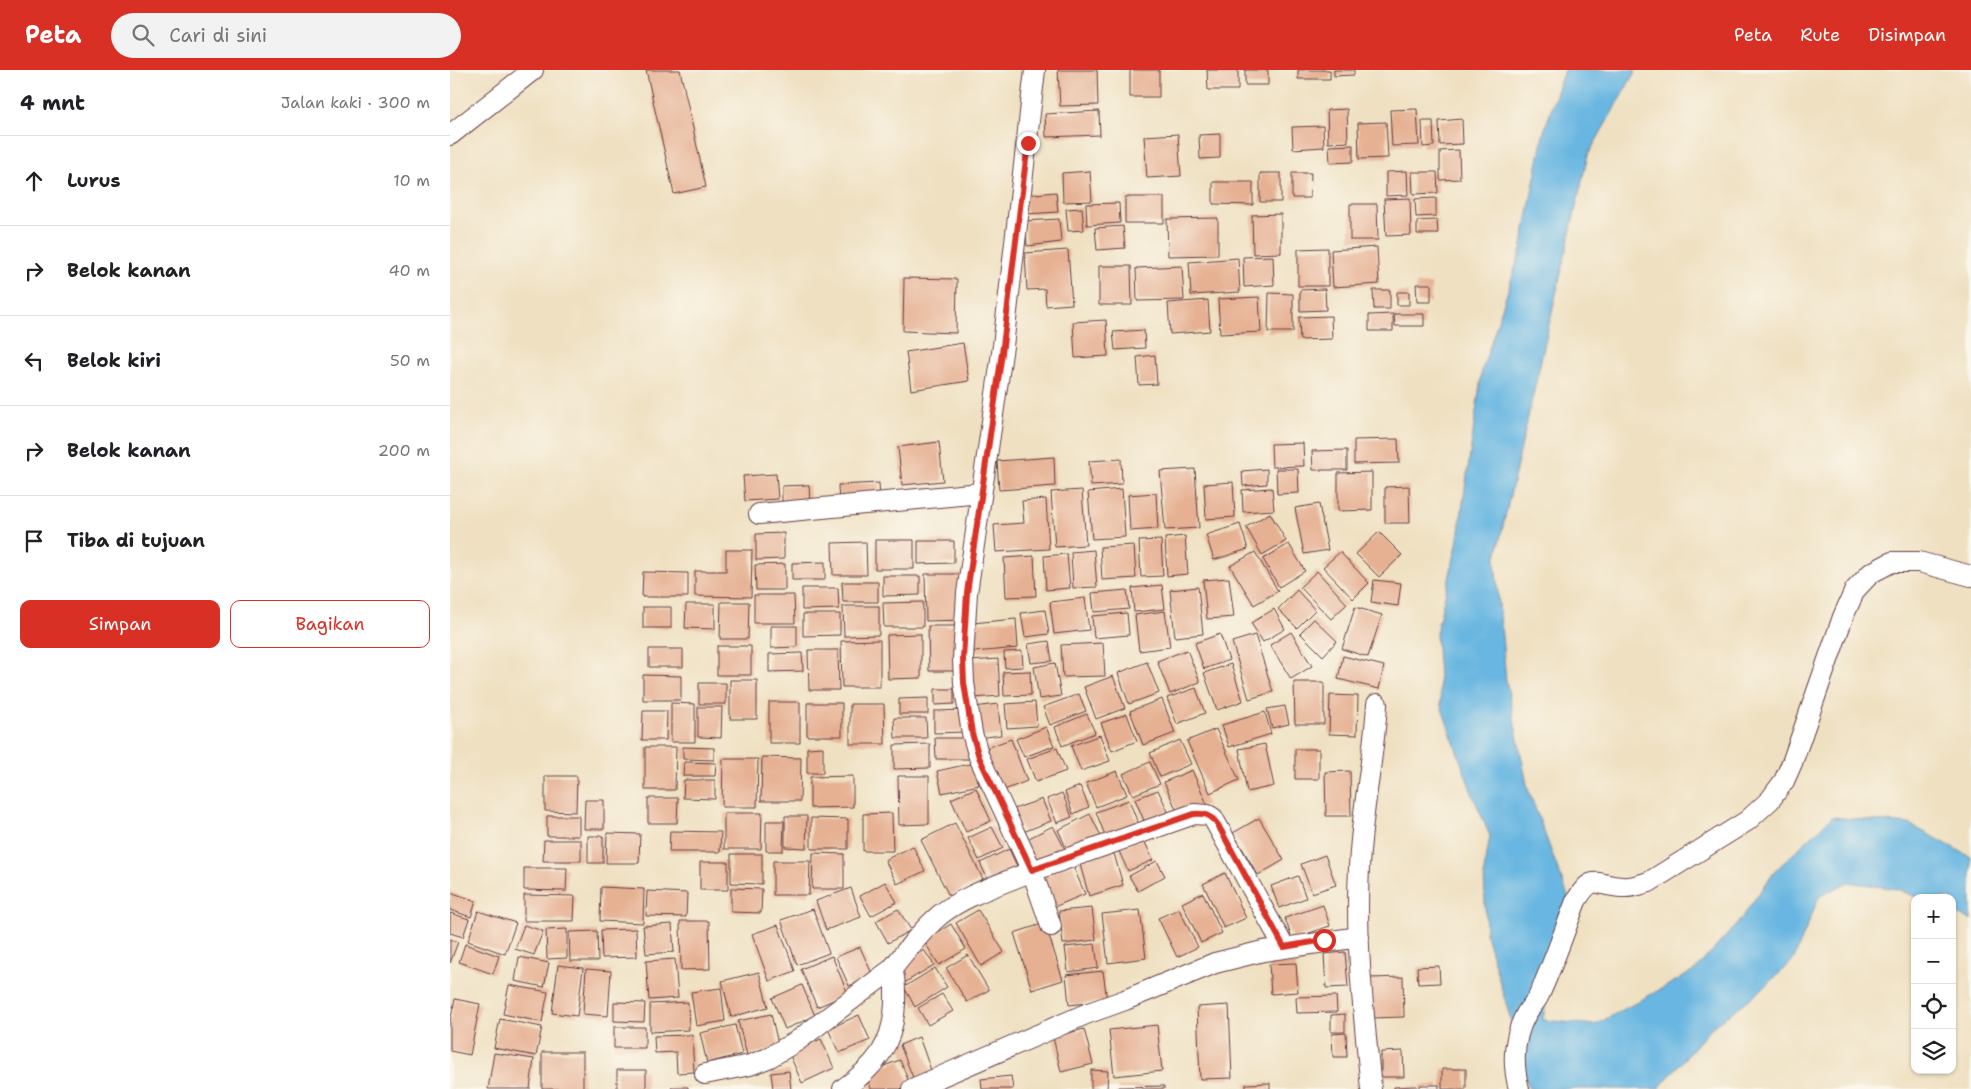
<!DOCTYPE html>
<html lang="id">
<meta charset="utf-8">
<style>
body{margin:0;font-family:"Shantell Sans",sans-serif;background:#f2f2f2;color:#202124}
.controls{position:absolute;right:15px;bottom:15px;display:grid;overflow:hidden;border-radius:10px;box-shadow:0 1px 4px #0004}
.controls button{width:45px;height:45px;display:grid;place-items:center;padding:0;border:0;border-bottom:1px solid #e0e0e0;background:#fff;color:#202124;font:25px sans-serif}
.stop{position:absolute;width:15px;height:15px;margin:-11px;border:4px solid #d93025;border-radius:50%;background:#fff}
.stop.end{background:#d93025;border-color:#fff;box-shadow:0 1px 5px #0008}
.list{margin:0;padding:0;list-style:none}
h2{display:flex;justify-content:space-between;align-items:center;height:65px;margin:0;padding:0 20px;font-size:21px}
h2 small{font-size:16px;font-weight:400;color:#757577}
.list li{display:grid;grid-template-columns:32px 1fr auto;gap:15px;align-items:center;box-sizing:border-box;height:90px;padding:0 20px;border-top:1px solid #e0e0e0}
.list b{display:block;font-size:19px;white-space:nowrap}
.list em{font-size:16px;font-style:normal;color:#757577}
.actions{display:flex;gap:10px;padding:15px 20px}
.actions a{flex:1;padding:11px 0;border:1px solid #d93025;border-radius:10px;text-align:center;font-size:18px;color:#d93025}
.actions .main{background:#d93025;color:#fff}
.icon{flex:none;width:28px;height:28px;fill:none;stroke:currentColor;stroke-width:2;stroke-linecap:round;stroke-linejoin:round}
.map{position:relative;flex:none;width:1521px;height:1019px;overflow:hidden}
header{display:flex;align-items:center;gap:30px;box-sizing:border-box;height:70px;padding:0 25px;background:#d93025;color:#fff}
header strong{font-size:24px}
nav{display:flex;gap:28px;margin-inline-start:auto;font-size:18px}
.search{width:350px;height:45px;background:#f2f2f2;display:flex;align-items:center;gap:12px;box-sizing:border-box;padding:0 18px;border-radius:28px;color:#757577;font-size:19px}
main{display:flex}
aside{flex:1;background:#fff}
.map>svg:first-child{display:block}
.water{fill:#67b6e1;stroke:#586a86}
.building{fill:#e6b193}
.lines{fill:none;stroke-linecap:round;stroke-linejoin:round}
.street-casing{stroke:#633c42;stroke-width:22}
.street{stroke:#fff;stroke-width:20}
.route{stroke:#d93025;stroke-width:6}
</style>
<header>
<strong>Peta</strong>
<div class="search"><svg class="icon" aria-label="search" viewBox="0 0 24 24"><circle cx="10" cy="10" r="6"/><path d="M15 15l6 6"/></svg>Cari di sini</div>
<nav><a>Peta</a><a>Rute</a><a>Disimpan</a></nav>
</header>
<main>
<aside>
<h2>4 mnt<small>Jalan kaki · 300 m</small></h2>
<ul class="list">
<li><svg class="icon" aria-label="ahead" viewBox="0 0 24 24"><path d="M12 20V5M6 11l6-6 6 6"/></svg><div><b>Lurus</b></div><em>10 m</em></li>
<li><svg class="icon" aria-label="right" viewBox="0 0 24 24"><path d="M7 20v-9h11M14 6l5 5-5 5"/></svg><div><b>Belok kanan</b></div><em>40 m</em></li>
<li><svg class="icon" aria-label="left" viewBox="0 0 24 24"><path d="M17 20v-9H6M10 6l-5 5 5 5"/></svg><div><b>Belok kiri</b></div><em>50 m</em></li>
<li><svg class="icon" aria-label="right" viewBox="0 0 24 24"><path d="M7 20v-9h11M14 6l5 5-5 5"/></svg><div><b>Belok kanan</b></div><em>200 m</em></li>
<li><svg class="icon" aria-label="arrive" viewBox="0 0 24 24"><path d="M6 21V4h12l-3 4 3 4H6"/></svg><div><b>Tiba di tujuan</b></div></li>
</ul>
<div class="actions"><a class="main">Simpan</a><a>Bagikan</a></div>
</aside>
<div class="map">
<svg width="1521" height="1019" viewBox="0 0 1521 1019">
<rect width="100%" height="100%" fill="#fbf7ec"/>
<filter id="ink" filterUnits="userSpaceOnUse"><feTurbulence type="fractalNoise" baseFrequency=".02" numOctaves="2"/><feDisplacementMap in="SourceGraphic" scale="10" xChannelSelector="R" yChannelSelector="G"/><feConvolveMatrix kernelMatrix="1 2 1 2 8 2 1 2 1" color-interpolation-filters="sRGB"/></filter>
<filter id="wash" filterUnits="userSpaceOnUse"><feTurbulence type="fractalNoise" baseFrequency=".0096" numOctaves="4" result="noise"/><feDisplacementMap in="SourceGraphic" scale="20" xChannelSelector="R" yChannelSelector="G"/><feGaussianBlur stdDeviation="1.12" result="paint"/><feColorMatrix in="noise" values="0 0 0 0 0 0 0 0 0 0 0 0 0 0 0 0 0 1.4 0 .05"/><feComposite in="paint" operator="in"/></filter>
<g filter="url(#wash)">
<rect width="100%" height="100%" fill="#efe0c1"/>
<!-- water -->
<path class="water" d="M1114,0H1186L1138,85L1045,491L1056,610L1078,719L1119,829L1105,877L1093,950L1145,955L1244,901L1287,854L1325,801L1382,747L1459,754L1521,787V850L1502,842V828H1469L1447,819L1398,812L1369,827L1343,891L1305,925L1262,957L1208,1019H1080L1078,1016L1062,954L1036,865L1034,801L1040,766L1023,726L991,636L986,563L1007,475L1032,300L1071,180L1093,65Z"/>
<g id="blocks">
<!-- building -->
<path class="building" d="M196,0H230L256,117L224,124Z
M608,0H647L648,35L610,36Z
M680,0H709V27H680Z
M757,0H788V20H758Z
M795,0H818V15H795Z
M848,0H880V9H848Z
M884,0H904V5L884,6Z
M897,39L898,72L878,73L877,40Z
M967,39L969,75L942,76L940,40Z
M649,41L650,65L596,67L595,44Z
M1012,49L1013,74L990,75L989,51Z
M972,51H983L984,76L973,77Z
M936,52L938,88L909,89L908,53Z
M873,56L874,77L843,79L842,57Z
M728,64L731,106L697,108L694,66Z
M770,64V88L750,89L749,65Z
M903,75V92L880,93L879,76Z
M1009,80L1010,109L990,110V81Z
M640,101L642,131L613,132L612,103Z
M957,101L958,125L936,126V102Z
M962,102H987L988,123L963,124Z
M810,103H831V132H810Z
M842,103H861L860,128H842Z
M763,112H803V135L763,134Z
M606,122L608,142L576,144L575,125Z
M675,127H714V153H675Z
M960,128L961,165L936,166L934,129Z
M986,128V146L966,147L965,129Z
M669,133L670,153L637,155L636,134Z
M900,134H927L928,170H900Z
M632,138L634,160L618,161L616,139Z
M831,144V183L803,184L802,145Z
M768,148V185L718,186L717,149Z
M609,149L611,172L577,176L575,151Z
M987,150L988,164H967V151Z
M673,156L675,178L647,180L645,158Z
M927,177L929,214L883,217L881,180Z
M878,178V216H848V179Z
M618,180L622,234L596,236L595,219L577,220L575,183Z
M823,186L824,215L794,217L793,187Z
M788,188L790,222L741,225L739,192Z
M649,196H681L682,235H649Z
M732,196L734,230L687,231L686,198Z
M454,208L507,209L506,263L453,261Z
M966,214H981V232H967Z
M875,219L876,240L850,241V220Z
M923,220H940V239H924Z
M947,222H959V235H947Z
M819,223L843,224V262H818Z
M809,227L811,262L770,264L768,229Z
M758,230L760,261L720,264L718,233Z
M943,244V261H919V245Z
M944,244H974V256H945Z
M881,246L882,269L850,270L849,247Z
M656,250L658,286L625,288L623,252Z
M694,260L695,278L665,280L663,262Z
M513,273L519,311L461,320L456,282Z
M705,285L707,314L689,315L687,287Z
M948,369L949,393L904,394V370Z
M489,372L493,411L452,415L448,377Z
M853,373L854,396L822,397L821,374Z
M897,380V400H863L862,381Z
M604,387L605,416L549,420L547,391Z
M671,389L672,414L641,416L639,391Z
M745,399L749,458L715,460L710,401Z
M817,399V414L793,416L792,401Z
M826,399H848L849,423L827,424Z
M922,402V440L888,441V403Z
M326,404L328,429L295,431L293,406Z
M783,412L785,447L756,449L754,414Z
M429,413L430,430L389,433L388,415Z
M359,415L360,434L332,435V416Z
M959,416L960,453H935V417Z
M822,418L824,440L793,442L792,420Z
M672,419L675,467L642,469L638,422Z
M632,420L636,475L605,477L601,422Z
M706,423L708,459L680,461L678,425Z
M596,429L599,479L546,482L544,455L574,453L572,431Z
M869,434L878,480L854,484L845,438Z
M820,443L836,471L812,485L796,457Z
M790,454L798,479L764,490L756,465Z
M929,462L952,485L929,507L906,484Z
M334,463V489L306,490V464Z
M735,466L738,504L717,506L715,468Z
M425,470H464V499H425Z
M711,470L713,506L691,507L689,471Z
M468,471H504V493L468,494Z
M416,472L417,505H383L382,473Z
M839,474L855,501L829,517L813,489Z
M684,475L686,508L652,510L650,477Z
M276,480H302L301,527L245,526V501H276Z
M644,480L647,517L623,518L621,482Z
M805,482L828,521L804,535L780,496Z
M890,482L919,513L903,529L873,497Z
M617,484L620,518L596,520L594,486Z
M584,486L586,526L556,527L554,488Z
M375,492V510H342V493Z
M335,494V520H306L305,495Z
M867,501L897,534L881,549L850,517Z
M193,502L238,503V527H192Z
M475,504H514V550L476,551Z
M433,506H470V525L433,526Z
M779,508L784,547L757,549L753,510Z
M924,510L951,513L948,536L921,532Z
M392,512H428V532H393Z
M712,515L715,539L684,542L682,518Z
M748,517L753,564L725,567L720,520Z
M352,518H388L389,539L352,540Z
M677,520L679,539L644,542L642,523Z
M847,520L865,540L847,558L828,539Z
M304,525H344L345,553H304Z
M635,528L639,560L604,564L600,532Z
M271,532H299L298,569H270Z
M473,532V557H434L433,533Z
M236,534H265V559L235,558Z
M393,536H429V565L394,566Z
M193,537H221V558H193Z
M905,537L932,545L918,587L892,579Z
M824,539L835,559L813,572L801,553Z
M595,540L599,564L575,567L571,543Z
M715,541L720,577L689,581L685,545Z
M677,543L679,565L644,568L642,546Z
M353,544H390V565L353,566Z
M566,549L568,578L524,582L522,553Z
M864,549L887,571L873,586L850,563Z
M321,556H347V577L321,578Z
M478,556H511L512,601H479Z
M841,562L862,596L841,609L820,575Z
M471,564V608L438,609L437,565Z
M770,564L779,590L754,599L745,573Z
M805,565L823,622L799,629L782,572Z
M430,570V617H392L391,571Z
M599,571L602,591L581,593L578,574Z
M653,573L655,606L613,607L611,575Z
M267,576H301V605H267Z
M199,579H233V597H199Z
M358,580H388L389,620H359Z
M737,580L750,612L720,624L707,591Z
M572,581L573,597L555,598L554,582Z
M352,583L353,601L319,602V584Z
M893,586L934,596L929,619L888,609Z
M548,589L550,626L523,628L521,591Z
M697,592L709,623L679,634L668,603Z
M605,593L611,626L589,629L584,597Z
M781,594L793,631L767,640L754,603Z
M580,601L581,625L554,626L553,602Z
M193,605L231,606V630H193Z
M663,606L675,638L646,649L634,617Z
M280,610H307V649H280Z
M844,612H874V654H845Z
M249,613H276V634H249Z
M746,618L755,643L727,654L717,628Z
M485,619H504V634L485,635Z
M629,624L636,641L600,655L593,637Z
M880,625L908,626L907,665L879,664Z
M478,628V644H449V629Z
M712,629L725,663L693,675L680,641Z
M319,632H350V673H319Z
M585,632L587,656L557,658L555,634Z
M221,633L245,634V672H221Z
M357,633H392V666H357Z
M400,634H434L435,674H400Z
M548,634L551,665L528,668L524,637Z
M835,636L839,654L822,658L817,639Z
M248,637H272L271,668L248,667Z
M517,640V662L484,663V641Z
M193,641H217L216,670H192Z
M815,642L821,664L779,677L772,655Z
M637,644L645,663L612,676L605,657Z
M677,644L687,671L662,681L651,653Z
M444,648H476L477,668H445Z
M596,657L604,676L574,687L566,669Z
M766,659L789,710L760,723L737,671Z
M650,665L660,691L631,701L621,676Z
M485,668H521V689H486Z
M561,669L577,711L549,722L533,679Z
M730,670L741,694L710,707L700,683Z
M480,674V698L444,699V675Z
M815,674L824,716L797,722L789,679Z
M195,677H226L225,720H195Z
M233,677L264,678V690L233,689Z
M373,677V703H357V678Z
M607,678L616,701L586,712L577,689Z
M845,679H869V709H845Z
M312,687L351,688L350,731H311Z
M273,689H308L307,737H272Z
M234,692L266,693L265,706H233Z
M700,692L710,714L683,725L673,704Z
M524,693L529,715L492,723L487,701Z
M742,700L757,734L729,746L714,712Z
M667,701L677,725L646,737L636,713Z
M900,701L901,746H876L875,702Z
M95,706H127L126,742L95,741Z
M403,706V737L360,738V707Z
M448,706H479V754L449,755Z
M234,710H265V729L233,728Z
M630,716L639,737L623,744L615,722Z
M526,718L541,751L516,762L501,729Z
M708,720L722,750L698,760L685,729Z
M612,723L622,747L607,753L597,729Z
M198,728H228L227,753H198Z
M592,729L601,751L573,762L564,739Z
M135,730H154V759H134Z
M679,730L689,756L656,768L646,742Z
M274,743H312L311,779H274Z
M442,743L443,781H413V744Z
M640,744L653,770L620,786L608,760Z
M97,746H129V766H97Z
M335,746H357L356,778L335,777Z
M361,748L398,749V779H361Z
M809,748L834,790L808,805L783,763Z
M316,751H334L333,781H316Z
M505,753L533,809L499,826L471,770Z
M603,756L617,783L586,798L573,771Z
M542,757L553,778L529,790L518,768Z
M220,761L271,762L270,782H219Z
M157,763L190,764L189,793H156Z
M138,766H153V793H138Z
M693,768L703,790L678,801L668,779Z
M94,770H131V791H93Z
M463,776L475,801L447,814L435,790Z
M559,779L568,798L539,812L530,793Z
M663,780L673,815L639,826L629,791Z
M363,783L394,784V819H362Z
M281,784H312V814L281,813Z
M875,785L886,815L862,823L851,794Z
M323,791H360L359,825H323Z
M707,791L715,806L688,821L679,806Z
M250,792H278V820H250Z
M622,794L635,824L604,837L592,807Z
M74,798H117L116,821L74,820Z
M775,803L796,848L774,858L753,814Z
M848,806L856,828L829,838L821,816Z
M435,812L447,832L421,846L410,826Z
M151,817L194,819L193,853L150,851Z
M281,818L312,819L311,843L281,842Z
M401,818L411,847L376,860L366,831Z
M197,821L237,823L236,847L196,846Z
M0,822L26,831L21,847L0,840Z
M753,823L772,863L751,873L732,833Z
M74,825L125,826L124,851H74Z
M873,835L880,856L842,869L835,848Z
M642,838L646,870L613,874L609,841Z
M363,839L379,883L347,895L331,850Z
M448,839L461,860L438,873L426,851Z
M729,839L748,877L727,887L708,848Z
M528,840L554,882L531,896L506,853Z
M690,840L696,888L658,893L652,844Z
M28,841L66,853L55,884L18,871Z
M0,843L19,849L13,867L0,863Z
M230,851H259L260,899L231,900Z
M595,853L613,910L582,920L564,863Z
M222,854L224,882L196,884L193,856Z
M501,854L516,879L489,895L474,871Z
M74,855L93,861L84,885L65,879Z
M328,855L345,901L319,911L302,864Z
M117,859V888L97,889L96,860Z
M186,859L187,887L152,888L151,860Z
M147,861L148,891H120L119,862Z
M0,869L8,872L0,893Z
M15,874L49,886L43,904L9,892Z
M645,874L648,898L618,902L615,877Z
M410,877L423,906L399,916L386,887Z
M474,880L484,895L454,913L445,898Z
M895,882L898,917L876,918L874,884Z
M518,885L539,920L517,932L496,898Z
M382,886L398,924L367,937L351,899Z
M69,887L99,893L94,917L65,911Z
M225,889L228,928L199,930L196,891Z
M846,893L848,922L821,924L819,894Z
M108,895L133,898L127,946L102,943Z
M989,896L990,913L968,914L967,897Z
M485,898L497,917L465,937L454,917Z
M136,899L161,901L158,946L133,944Z
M653,901L657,931L619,935L616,905Z
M309,902L318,937L281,947L272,911Z
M953,907L954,947L921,948L920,908Z
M59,915L98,922L92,952L53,944Z
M352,915L365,946L335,959L322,928Z
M271,918L275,951L246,956L241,922Z
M492,924L503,941L478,955L468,938Z
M886,926L887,942L847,943L846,927Z
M5,929L30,934L20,985L0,981V952Z
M164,932L195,933L194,952L164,951Z
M238,932L239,960L200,962V934Z
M779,935L782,1008L750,1009L747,937Z
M321,944L329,978L297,985L288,951Z
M895,944V962H881V945Z
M409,945L420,970L389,983L378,959Z
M50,949L92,957L86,986L44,978Z
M285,955L292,984L257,993L250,963Z
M707,955L712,1001L664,1006L659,960Z
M164,957H195V978H164Z
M634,959L643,994L611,1002L603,967Z
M896,963L897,987H883L882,964Z
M242,965L244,1002L227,1003L226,982L205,983L204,966Z
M469,967L482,1003L464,1010L450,975Z
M371,969L384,998L352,1013L339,983Z
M953,981L954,1007H931V982Z
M92,982H133V1019H92Z
M44,983L84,989L80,1019H38Z
M450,990L460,1015L450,1019H421L415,1003Z
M992,999H1016V1019H992Z
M167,1000H196V1019H167Z
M641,1000L658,1001L657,1019H641Z
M339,1001L341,1019H323L321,1003Z
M561,1006L563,1019H532L531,1009Z
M820,1013V1019H796V1014Z
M970,1015H989V1019H970Z
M714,1016V1019H668V1017Z
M967,1016V1019H944V1017Z
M221,1017H238V1019H221Z"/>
</g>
</g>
<g filter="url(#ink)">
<use href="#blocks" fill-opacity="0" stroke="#633c42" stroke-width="1"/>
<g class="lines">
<!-- street casing -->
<g class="street-casing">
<path id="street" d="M585,0L553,276L517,523L513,589L514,613L522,663L529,687L582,801L744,744L758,745L763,748L834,877
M0,65L83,0
M309,444L531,423
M255,1004L300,995L318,988L347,971L442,899
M393,1019C426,996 443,975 445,934C445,922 446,910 442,899C457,880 472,860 491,844C517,824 552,814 582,801L601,856
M462,1019L636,944L675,930L765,893L813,881L909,867
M921,1019C914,946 905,871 909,798C911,743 924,689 927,634
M1069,1019C1062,993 1063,968 1076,944C1080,937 1086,932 1089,925C1103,895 1114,862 1126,831C1143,802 1146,816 1172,817C1182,818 1191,814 1199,812L1297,751L1320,730L1334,711L1342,693L1393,547L1405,520L1421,503L1442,492H1469L1521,506"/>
</g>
<!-- street -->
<use href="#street" class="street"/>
</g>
</g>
<g class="lines" filter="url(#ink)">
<!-- route -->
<path class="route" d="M578,73L553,276L517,523L513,589L514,613L522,663L529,687L582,800L744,744C756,743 761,745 768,755L834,877L874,870"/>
</g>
</svg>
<div class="controls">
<button>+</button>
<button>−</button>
<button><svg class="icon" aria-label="locate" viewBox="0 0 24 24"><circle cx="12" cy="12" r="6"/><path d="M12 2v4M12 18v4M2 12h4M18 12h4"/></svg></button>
<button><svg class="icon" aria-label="layers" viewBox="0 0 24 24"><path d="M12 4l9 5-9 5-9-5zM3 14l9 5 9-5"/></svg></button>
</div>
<div class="stop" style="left:874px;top:870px"></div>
<div class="stop end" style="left:578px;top:73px"></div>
</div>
</main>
